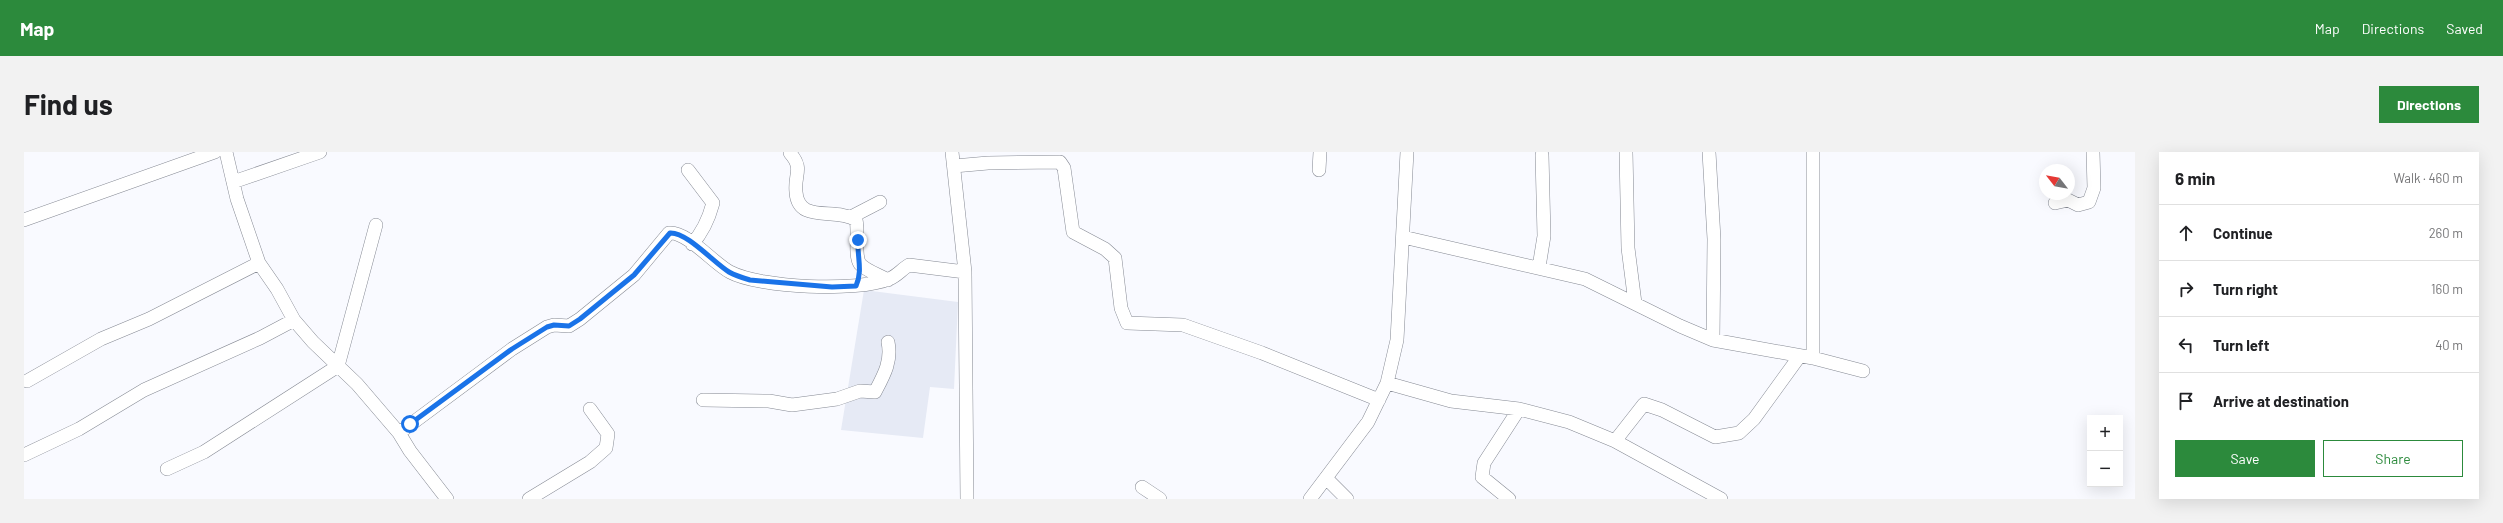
<!DOCTYPE html>
<meta charset="utf-8">
<style>
body{margin:0;font-family:Barlow,sans-serif;background:#f2f2f2;color:#202124}
.controls{position:absolute;right:12px;bottom:12px;display:grid;overflow:hidden;border-radius:0px;box-shadow:0 4px 16px #0002}
.controls button{width:36px;height:36px;display:grid;place-items:center;padding:0;border:0;border-bottom:1px solid #e0e0e0;background:#fff;color:#202124;font:20px sans-serif}
.compass{position:absolute;left:2015px;top:12px;width:36px;height:36px;border-radius:50%;background:#fff;box-shadow:0 4px 16px #0002;rotate:301deg}
.stop{position:absolute;width:12px;height:12px;margin:-9px;border:3px solid #1a73e8;border-radius:50%;background:#fff}
.stop.end{background:#1a73e8;border-color:#fff;box-shadow:0 1px 4px #0008}
.list{margin:0;padding:0;list-style:none}
h2{display:flex;justify-content:space-between;align-items:center;height:52px;margin:0;padding:0 16px;font-size:17px}
h2 small{font-size:13px;font-weight:400;color:#757577}
.list li{display:grid;grid-template-columns:26px 1fr auto;gap:12px;align-items:center;box-sizing:border-box;height:56px;padding:0 16px;border-top:1px solid #e0e0e0}
.list b{display:block;font-size:15px;white-space:nowrap}
.list em{font-size:13px;font-style:normal;color:#757577}
.actions{display:flex;gap:8px;padding:12px 16px}
.actions a{flex:1;padding:9px 0;border:1px solid #2c8a3c;border-radius:0px;text-align:center;font-size:14px;color:#2c8a3c}
.actions .main{background:#2c8a3c;color:#fff}
.icon{flex:none;width:22px;height:22px;fill:none;stroke:currentColor;stroke-width:2;stroke-linecap:round;stroke-linejoin:round}
.map{position:relative;flex:none;width:2111px;height:347px;overflow:hidden;border-radius:0px}
header{display:flex;align-items:center;gap:24px;box-sizing:border-box;height:56px;padding:0 20px;background:#2c8a3c;color:#fff}
header strong{font-size:19px}
nav{display:flex;gap:22px;margin-inline-start:auto;font-size:14px}
.intro{display:flex;align-items:center;justify-content:space-between;box-sizing:border-box;height:96px;padding:0 24px}
h1{margin:0;font-size:28px}
.button{padding:10px 18px;border-radius:0px;background:#2c8a3c;color:#fff;font-size:14px;font-weight:700}
main{display:flex;gap:24px;padding:0 24px}
aside{flex:1;background:#fff;border-radius:0px;box-shadow:0 4px 16px #0002}
.map>svg:first-child{display:block}
.built{fill:#e6eaf5}
.lines{fill:none;stroke-linecap:round;stroke-linejoin:round}
.minor-casing{stroke:#858993;stroke-width:14}
.minor{stroke:#fff;stroke-width:13}
.route{stroke:#1a73e8;stroke-width:5}
</style>
<header>
<strong>Map</strong>
<nav><a>Map</a><a>Directions</a><a>Saved</a></nav>
</header>
<div class="intro"><h1>Find us</h1><a class="button">Directions</a></div>
<main>
<div class="map">
<svg width="2111" height="347" viewBox="0 0 2111 347">
<rect width="100%" height="100%" fill="#f9faff"/>
<!-- built -->
<path class="built" d="M840,138L934,150L930,237L906,235L899,286L817,278Z"/>
<g class="lines">
<!-- minor casing -->
<g class="minor-casing">
<path id="minor" d="M202,0L213,47L235,111L253,137L270,168L289,190L333,232L375,281L386,299L423,347
M928,0L941,120L943,347
M1602,0L1604,96L1611,151
M1685,0L1690,87L1689,188
M1789,0V206
M766,1C780,17 770,22 772,40C774,72 811,55 832,68C835,79 830,104 836,112C842,119 856,123 864,128
M930,14L964,11L1036,10L1040,16L1049,80L1081,97L1091,106L1097,156L1103,171L1159,173L1238,201L1355,248
M664,18L689,51C685,66 679,80 668,92
M1295,18L1296,0
M209,30L296,0
M2031,51L2044,48L2054,53L2065,50L2070,36L2069,0
M827,65L856,50
M0,68L191,0
M1379,85L1561,127L1656,174L1689,188L1789,206L1839,219
M1515,115L1520,84L1518,3
M3,229L77,187L125,167L235,111
M1363,231L1427,249L1495,257L1545,270L1591,289L1697,347
M679,248L745,249L768,253L813,247L836,239L851,240C860,223 868,209 864,190
M375,281L488,197L523,175L530,173L545,174L556,167L610,123L645,81C663,79 690,112 706,120C736,136 833,140 865,127C873,124 878,117 885,113L941,120
M1591,289L1620,252L1638,258L1691,285L1715,281L1730,267L1775,205
M0,303L55,277L120,238L236,186L270,168
M143,317L180,300L314,214L352,73
M1302,326L1323,347
M1118,335L1136,347
M505,347L566,310L582,296L584,282L566,257
M1286,347L1344,270L1363,231L1373,188L1383,0
M1485,347L1458,325L1460,311L1495,257"/>
</g>
<!-- minor -->
<use href="#minor" class="minor"/>
</g>
<g class="lines">
<!-- route -->
<path class="route" d="M386,272L488,197L523,175L530,173L545,174L556,167L610,123L646,81C663,80 690,111 705,120C712,124 719,126 726,128L808,135L832,134C839,118 833,105 834,88"/>
</g>
</svg>
<div class="controls">
<button>+</button>
<button>−</button>
</div>
<svg class="compass" viewBox="-18 -18 36 36"><path d="M0-13l5 13h-10z" fill="#e53935"/><path d="M0 13l5-13h-10z" fill="#757577"/></svg>
<div class="stop" style="left:386px;top:272px"></div>
<div class="stop end" style="left:834px;top:88px"></div>
</div>
<aside>
<h2>6 min<small>Walk · 460 m</small></h2>
<ul class="list">
<li><svg class="icon" aria-label="ahead" viewBox="0 0 24 24"><path d="M12 20V5M6 11l6-6 6 6"/></svg><div><b>Continue</b></div><em>260 m</em></li>
<li><svg class="icon" aria-label="right" viewBox="0 0 24 24"><path d="M7 20v-9h11M14 6l5 5-5 5"/></svg><div><b>Turn right</b></div><em>160 m</em></li>
<li><svg class="icon" aria-label="left" viewBox="0 0 24 24"><path d="M17 20v-9H6M10 6l-5 5 5 5"/></svg><div><b>Turn left</b></div><em>40 m</em></li>
<li><svg class="icon" aria-label="arrive" viewBox="0 0 24 24"><path d="M6 21V4h12l-3 4 3 4H6"/></svg><div><b>Arrive at destination</b></div></li>
</ul>
<div class="actions"><a class="main">Save</a><a>Share</a></div>
</aside>
</main>
